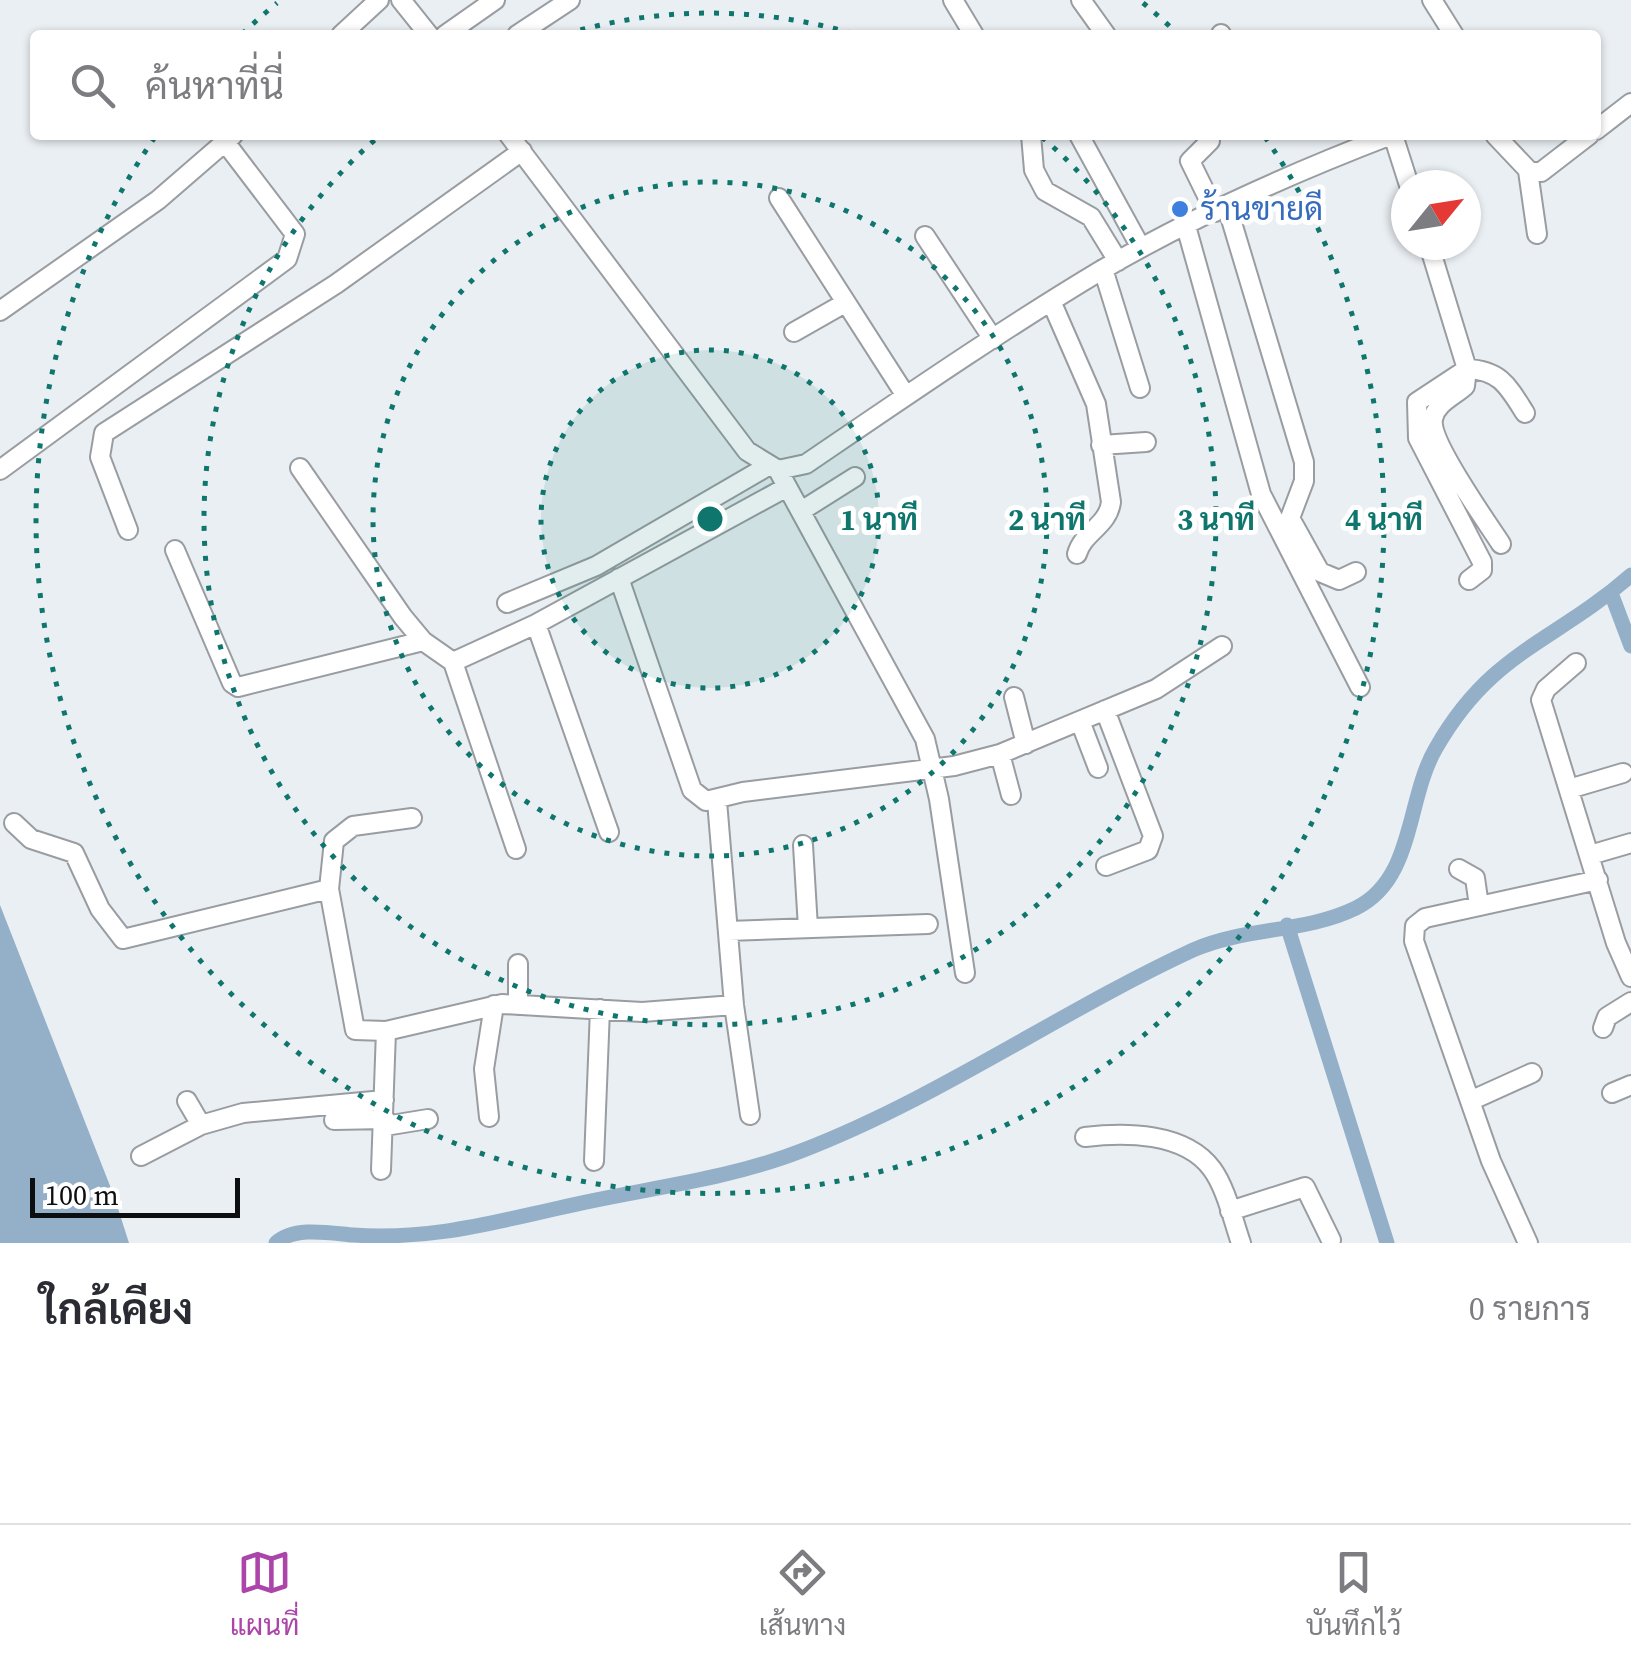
<!DOCTYPE html>
<html lang="th">
<meta charset="utf-8">
<style>
body{margin:0;font-family:"Source Serif 4",Sarabun,serif;background:#f2f2f3;color:#2b2b33}
.compass{position:absolute;left:1391px;top:170px;width:90px;height:90px;border-radius:50%;background:#fff;box-shadow:0 2px 8px #0004;rotate:60deg}
.scale{position:absolute;left:30px;bottom:25px;width:210px;box-sizing:border-box;padding-left:10px;border:5px solid #0c0e0f;border-top:0;font-size:28px;line-height:35px;white-space:nowrap;color:#0c0e0f;-webkit-text-stroke:8px #fff;paint-order:stroke}
.list{margin:0;padding:0;list-style:none}
h2{display:flex;justify-content:space-between;align-items:center;height:130px;margin:0;padding:0 40px;font-size:42px}
h2 small{font-size:32px;font-weight:400;color:#7c7c81}
.icon{flex:none;width:55px;height:55px;fill:none;stroke:currentColor;stroke-width:2;stroke-linecap:round;stroke-linejoin:round}
.map{position:relative;flex:none;width:1631px;height:1243px;overflow:hidden}
.search{position:absolute;background:#fff;box-shadow:0 2px 8px #0004;left:30px;right:30px;top:30px;height:110px;display:flex;align-items:center;gap:25px;box-sizing:border-box;padding:0 35px;border-radius:10px;color:#7c7c81;font-size:38px}
.sheet{height:280px;background:#fff}
nav{display:flex;justify-content:space-around;align-items:center;box-sizing:border-box;height:140px;border-top:2px solid #e1e1e2;background:#fff;font-size:28px;color:#7c7c81}
nav a{display:grid;justify-items:center;gap:5px}
nav .on{color:#ac45a9}
.map>svg:first-child{display:block}
.water{fill:#94b0c9}
.lines{fill:none;stroke-linecap:round;stroke-linejoin:round}
.canal{stroke:#94b0c9;stroke-width:15}
.minor-casing{stroke:#999da1;stroke-width:22}
.minor{stroke:#fff;stroke-width:18}
.ring{fill:none;stroke:#0f766e;stroke-width:5;stroke-dasharray:5 10}
.shop-dot{fill:#3f7fe0;stroke:#fff;stroke-width:4}
.labels{text-anchor:middle;dominant-baseline:central;stroke-width:10;stroke-linejoin:round;paint-order:stroke}
.shop-label{font-size:32px;fill:#366cbe;stroke:#fff;text-anchor:start}
.centre{fill:#0f766e;stroke:#fff;stroke-width:5}
.ring-label{font-size:30px;text-anchor:middle;font-weight:bold;fill:#0f766e;stroke:#fff;stroke-width:10;stroke-linejoin:round;paint-order:stroke}
</style>
<div class="map">
<svg width="1631" height="1243" viewBox="0 0 1631 1243">
<rect width="100%" height="100%" fill="#eaeff3"/>
<!-- water -->
<path class="water" d="M0,905L114,1196L129,1243H0Z"/>
<g class="lines">
<!-- canal -->
<path class="canal" d="M1611,593L1631,646
M1287,925L1387,1243
M276,1243C294,1226 330,1233 353,1235C429,1240 487,1224 559,1208C638,1189 724,1181 801,1151C937,1099 1061,1011 1193,950C1245,927 1305,933 1356,908C1415,879 1406,799 1436,748C1492,650 1554,643 1631,575"/>
<!-- minor casing -->
<g class="minor-casing">
<path id="minor" d="M401,0L429,35
M953,0L974,35
M1081,0L1106,35
M1432,0L1454,35
M1221,34V35
M341,35L379,0
M445,35L495,0
M517,35L570,0
M1596,130L1631,103
M509,135L747,451L778,470L806,464C903,398 1000,331 1100,271C1192,217 1292,173 1391,135
M1031,135L1034,170L1045,191L1091,217L1118,261
M1079,135L1141,248
M1393,135L1409,185
M1495,135L1530,172H1541L1589,135
M1210,141L1190,161L1215,212
M1528,171L1537,234
M779,198L906,396
M1227,206L1304,462V481L1290,518L1320,572L1339,580L1356,572
M1186,226L1261,494L1360,687
M925,236L993,339
M1429,245L1467,369L1417,402L1418,438L1482,562V570L1469,580
M1103,269L1140,388
M1051,301L1096,404L1111,502C1108,526 1083,532 1077,554
M0,311L158,200L225,142
M794,332L845,303
M1101,445L1146,442
M300,468L403,617L423,641L453,662L516,849
M0,470L287,259L295,234L225,142L233,135
M778,470L925,739L939,799L965,973
M801,511L855,477
M128,530L100,457L104,433L336,284L522,151
M1501,544C1487,522 1429,442 1433,419C1436,403 1454,396 1465,386L1467,369C1500,370 1508,386 1525,413
M175,550L232,683L238,687L423,641
M619,578L692,790L706,801L743,792L954,766L1000,754L1156,689L1222,646
M507,603L596,566L768,466
M536,624L609,832
M453,662L536,624L787,487
M1576,663L1546,689L1541,700L1616,943L1631,977
M1014,697L1026,744
M1105,710L1153,836L1148,850L1106,866
M1080,721L1098,768
M1000,754L1011,795
M1569,789L1623,773
M717,801L734,1005L750,1115
M412,818L353,826L334,841L329,889L355,1030L386,1031L502,1004L642,1012L734,1005
M14,823L31,839L74,853L100,909L123,939L329,889
M803,845L808,928
M1590,855L1631,843
M1459,869L1475,878L1479,906
M728,931L928,924
M518,964V1005
M1603,1028L1607,1017L1631,1002
M1612,1093L1631,1085
M187,1101L201,1125
M1470,1101L1532,1073
M489,1117L484,1069L494,1005
M334,1120L385,1119
M385,1126L428,1119
M1085,1137C1124,1132 1185,1132 1212,1169C1226,1188 1233,1220 1241,1243
M141,1156L201,1125L243,1113L384,1100
M594,1161L600,1009
M381,1170L386,1031
M1230,1211L1305,1187L1331,1240
M1528,1243L1491,1161L1414,941L1415,926L1425,918L1598,880"/>
</g>
<!-- minor -->
<use href="#minor" class="minor"/>
</g>
<!-- distance rings -->
<circle cx="710" cy="519" r="169" fill="#0f766e" fill-opacity=".12"/>
<g class="ring">
<circle cx="710" cy="519" r="169"/>
<circle cx="710" cy="519" r="337"/>
<path d="M566 34A506 506 0 0 1 854 34M1042 137A506 506 0 1 1 378 137"/>
<path d="M242 34A674 674 0 0 1 277 3M1143 3A674 674 0 0 1 1178 34M1265 137A674 674 0 1 1 155 137"/>
</g>
<!-- markers -->
<circle class="shop-dot" cx="1180" cy="209" r="10"/>
<g class="labels">
<!-- shop labels -->
<g class="shop-label">
<text x="1200" y="209">ร้านขายดี</text>
</g>
</g>
<circle cx="710" cy="519" r="15" class="centre"/>
<g class="ring-label">
<text x="879" y="530">1 นาที</text>
<text x="1047" y="530">2 นาที</text>
<text x="1216" y="530">3 นาที</text>
<text x="1384" y="530">4 นาที</text>
</g>
</svg>
<svg class="compass" viewBox="-18 -18 36 36"><path d="M0-13l5 13h-10z" fill="#e53935"/><path d="M0 13l5-13h-10z" fill="#7c7c81"/></svg>
<div class="scale">100 m</div>
<div class="search"><svg class="icon" aria-label="search" viewBox="0 0 24 24"><circle cx="10" cy="10" r="6"/><path d="M15 15l6 6"/></svg>ค้นหาที่นี่</div>
</div>
<section class="sheet">
<h2>ใกล้เคียง<small>0 รายการ</small></h2>
<ul class="list">
</ul>
</section>
<nav>
<a class="on"><svg class="icon" aria-label="map" viewBox="0 0 24 24"><path d="M3 6l6-2 6 2 6-2v14l-6 2-6-2-6 2zM9 4v14M15 6v14"/></svg>แผนที่</a>
<a><svg class="icon" aria-label="directions" viewBox="0 0 24 24"><path d="M12 3l9 9-9 9-9-9zM9 14v-3h6M13 9l2 2-2 2"/></svg>เส้นทาง</a>
<a><svg class="icon" aria-label="saved" viewBox="0 0 24 24"><path d="M7 4h10v16l-5-4-5 4z"/></svg>บันทึกไว้</a>
</nav>
